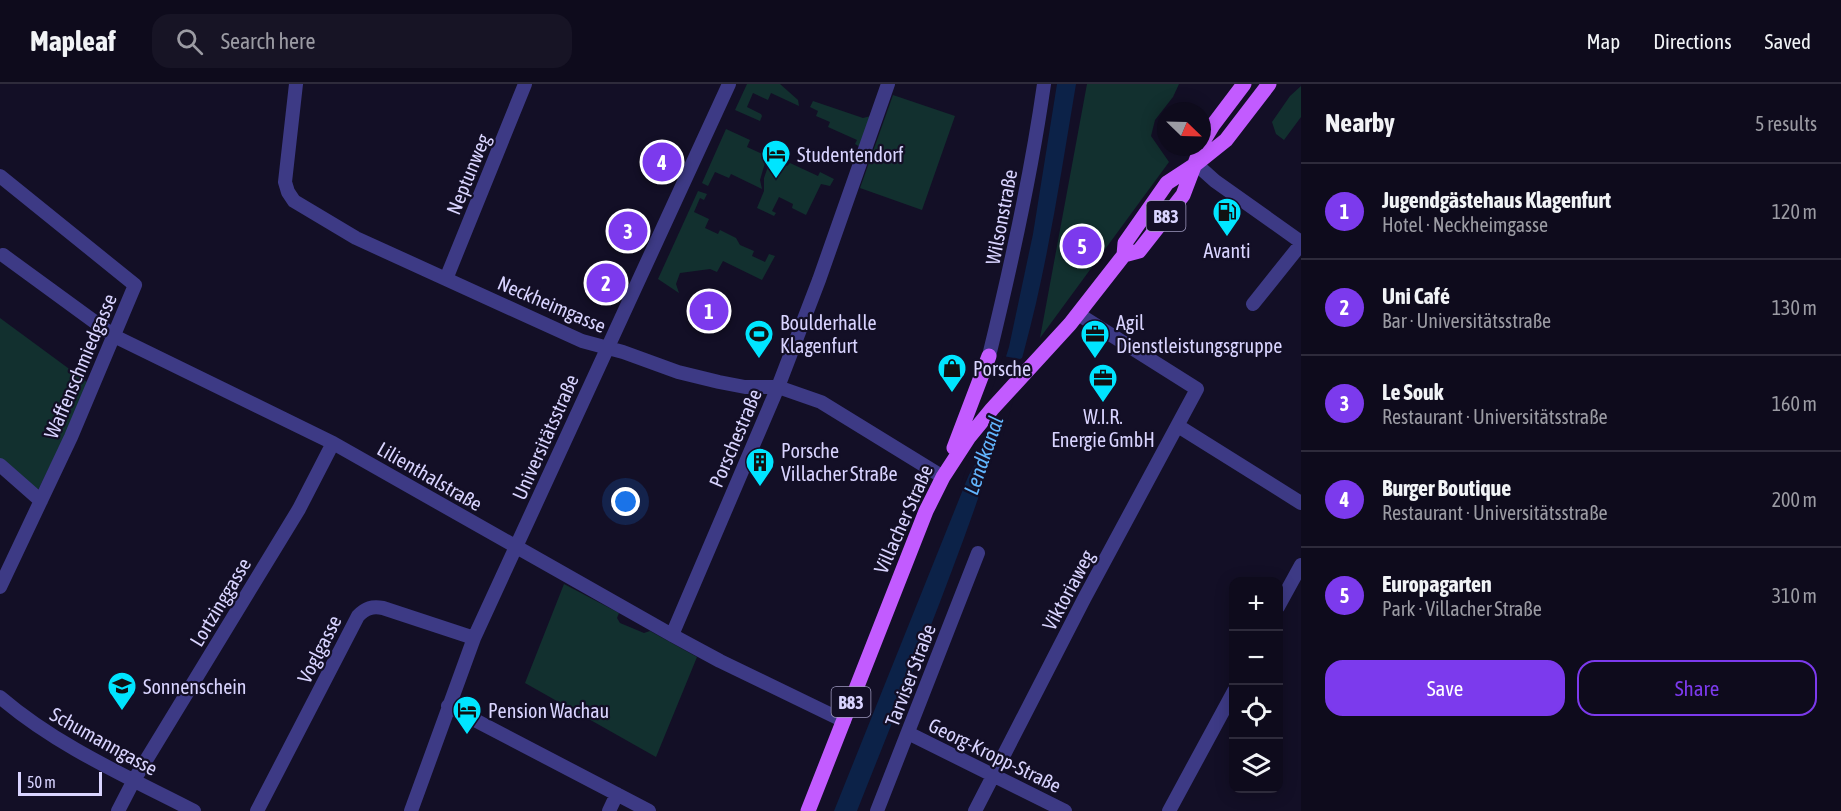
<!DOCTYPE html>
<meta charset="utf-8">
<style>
body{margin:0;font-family:"Asap Condensed",sans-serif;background:#171425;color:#f1f3f6}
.controls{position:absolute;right:18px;bottom:18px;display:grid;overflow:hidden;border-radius:12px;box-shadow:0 3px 15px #0003}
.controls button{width:54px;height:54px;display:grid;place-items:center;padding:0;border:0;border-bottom:2px solid #2e2b3b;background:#0e0b1c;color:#f1f3f6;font:30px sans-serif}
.compass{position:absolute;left:1157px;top:18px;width:54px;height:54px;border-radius:50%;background:#0e0b1c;box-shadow:0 3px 15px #0003;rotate:113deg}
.scale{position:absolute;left:18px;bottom:15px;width:84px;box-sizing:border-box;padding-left:6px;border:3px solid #d9d4ff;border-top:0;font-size:16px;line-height:21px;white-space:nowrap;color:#d9d4ff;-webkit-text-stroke:4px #130f26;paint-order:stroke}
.you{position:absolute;left:626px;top:418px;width:21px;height:21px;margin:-15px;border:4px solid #fff;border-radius:50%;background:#1a73e8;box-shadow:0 0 0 9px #1a73e833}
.badge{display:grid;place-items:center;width:39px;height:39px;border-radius:50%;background:#7c3aed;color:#fff;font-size:20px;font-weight:700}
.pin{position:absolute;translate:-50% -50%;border:3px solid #fff;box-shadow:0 2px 6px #0006}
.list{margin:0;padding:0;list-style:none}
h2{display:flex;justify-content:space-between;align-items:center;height:78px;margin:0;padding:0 24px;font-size:26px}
h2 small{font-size:20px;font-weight:400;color:#9b9ba3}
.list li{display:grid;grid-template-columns:39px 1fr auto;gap:18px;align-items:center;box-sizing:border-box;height:96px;padding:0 24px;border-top:2px solid #2e2b3b}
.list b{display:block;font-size:22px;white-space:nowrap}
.list p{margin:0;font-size:20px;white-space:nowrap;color:#9b9ba3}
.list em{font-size:20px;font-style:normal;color:#9b9ba3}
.actions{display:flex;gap:12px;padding:18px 24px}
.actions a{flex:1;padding:14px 0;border:2px solid #7c3aed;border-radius:18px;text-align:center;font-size:21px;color:#7c3aed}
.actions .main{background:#7c3aed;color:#fff}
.icon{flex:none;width:33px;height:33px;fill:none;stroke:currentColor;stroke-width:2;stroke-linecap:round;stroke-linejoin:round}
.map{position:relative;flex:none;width:1301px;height:727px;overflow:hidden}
header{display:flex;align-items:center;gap:36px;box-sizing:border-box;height:84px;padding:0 30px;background:#0e0b1c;border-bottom:2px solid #2e2b3b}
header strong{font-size:28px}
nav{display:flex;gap:33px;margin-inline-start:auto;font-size:21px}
.search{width:420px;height:54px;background:#171425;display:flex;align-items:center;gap:15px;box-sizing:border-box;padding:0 21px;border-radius:18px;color:#9b9ba3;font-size:22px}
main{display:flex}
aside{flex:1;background:#0e0b1c}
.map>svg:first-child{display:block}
.green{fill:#12302f}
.water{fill:#0c2248}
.pier{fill:#130f26}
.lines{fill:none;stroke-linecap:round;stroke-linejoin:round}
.minor{stroke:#3d3a85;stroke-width:14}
.major{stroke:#c25bff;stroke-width:15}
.labels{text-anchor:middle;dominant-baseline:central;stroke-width:4.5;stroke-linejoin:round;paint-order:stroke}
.shield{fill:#130f26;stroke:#9e99be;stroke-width:1.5}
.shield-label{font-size:18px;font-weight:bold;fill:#d9d4ff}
.poi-label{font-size:20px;fill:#d9d4ff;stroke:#130f26;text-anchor:start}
.street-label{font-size:20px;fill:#d9d4ff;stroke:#130f26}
.water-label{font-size:21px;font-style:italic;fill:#62b6ff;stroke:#130f26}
</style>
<header>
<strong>Mapleaf</strong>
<div class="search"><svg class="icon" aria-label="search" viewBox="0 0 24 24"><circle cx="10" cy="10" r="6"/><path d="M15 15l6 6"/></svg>Search here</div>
<nav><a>Map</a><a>Directions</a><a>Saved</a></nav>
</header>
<main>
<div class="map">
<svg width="1301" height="727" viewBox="0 0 1301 727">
<rect width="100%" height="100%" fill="#130f26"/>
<!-- green -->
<path class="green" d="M747,0H780L798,16L799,22L771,9L768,16L753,9L747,23L761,30L762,32L760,37L735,26Z
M1087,0H1179L1173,13L1155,36L1151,52L1169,78L1040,254Z
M1301,2V33L1284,56L1276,50L1272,38L1290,12Z
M893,11L955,32L922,126L860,104Z
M813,17L863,34L871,32L860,63L855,60L857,56L828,43L830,38L816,32L818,27L810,23Z
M726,45L750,56L747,63L767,72L760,96L762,105L731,90L729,94L715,88L708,102L702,99Z
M771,74L787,82L790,79L818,92L820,88L834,95L830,102L821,100L806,131L792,124L793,120L779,113L772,127L776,129L774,132L757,124L764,107V94Z
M698,107L707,110L704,116L700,114L694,128L709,135L705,144L718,150L720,146L736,154L740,161L754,167L752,172L765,178L769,170L775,172L762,196L723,177L717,188L710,185L680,189L676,200L679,209L658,195Z
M0,234L87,298L79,324L36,410L0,375Z
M564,500L619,529L617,534L620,539L644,549L650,547L697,573L656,673L525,599Z"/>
<!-- water -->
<path class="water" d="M1057,0H1076C1061,89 1048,179 1024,267C982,424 917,575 857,727H834L968,393L1009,263L1033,150Z"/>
<!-- pier -->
<path class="pier" d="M1003,272L1020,275L1026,272L1003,352H996L984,366L959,407Z"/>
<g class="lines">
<!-- minor -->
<path class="minor" d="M296,0L285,98L288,108L294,117L356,154L582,257L623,268L678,288L719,298L745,303H778L821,318L943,393
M1196,80L1215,97L1301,158
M0,92L135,201L71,353L0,503
M3,171L114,252L333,359L672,551L720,577L844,637
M446,195L525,0
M1253,220L1301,160
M989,272C1011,182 1031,92 1044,0
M1178,342L1301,419
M0,381L41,417
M1278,523L1301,481
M672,551L778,303L819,196L888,0
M0,613C57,662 128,693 194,727
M448,622L649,727
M908,649L1065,727
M118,727L134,696L299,425L333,359
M257,727L358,532C366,524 372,522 383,524L474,554
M411,727L474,554L729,0
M609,727L617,710
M877,727L978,469
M975,727L1084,515L1197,305L1078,230
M1169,727L1234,607"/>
<!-- major -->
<path class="major" d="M1124,171L1139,167L1183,111L1204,56L1213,41L1244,0
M954,364L989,272
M808,727L926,427L943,393L969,353L992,325L1070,240L1124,171L1125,159L1167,99L1196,80L1226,56L1269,0"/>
</g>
<!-- icons -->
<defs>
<g id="hotel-pin" transform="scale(1.5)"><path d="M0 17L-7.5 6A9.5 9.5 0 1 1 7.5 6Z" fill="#00e5ff" stroke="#130f26"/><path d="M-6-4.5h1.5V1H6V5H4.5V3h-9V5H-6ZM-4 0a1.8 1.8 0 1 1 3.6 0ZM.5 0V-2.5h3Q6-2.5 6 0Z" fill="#111"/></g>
<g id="fuel-pin" transform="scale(1.5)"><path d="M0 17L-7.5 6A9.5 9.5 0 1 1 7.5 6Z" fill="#00e5ff" stroke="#130f26"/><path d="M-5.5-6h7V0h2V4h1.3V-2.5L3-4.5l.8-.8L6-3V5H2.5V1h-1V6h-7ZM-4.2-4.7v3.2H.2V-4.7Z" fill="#111"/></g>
<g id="stadium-pin" transform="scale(1.5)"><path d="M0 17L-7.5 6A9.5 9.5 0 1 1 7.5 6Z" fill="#00e5ff" stroke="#130f26"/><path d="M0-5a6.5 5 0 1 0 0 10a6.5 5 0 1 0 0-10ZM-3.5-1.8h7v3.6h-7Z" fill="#111"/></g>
<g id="office-pin" transform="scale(1.5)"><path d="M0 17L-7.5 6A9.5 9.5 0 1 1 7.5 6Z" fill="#00e5ff" stroke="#130f26"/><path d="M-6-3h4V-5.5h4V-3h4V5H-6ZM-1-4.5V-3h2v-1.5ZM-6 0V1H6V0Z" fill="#111"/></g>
<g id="shop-pin" transform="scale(1.5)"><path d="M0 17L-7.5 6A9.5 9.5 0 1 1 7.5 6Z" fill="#00e5ff" stroke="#130f26"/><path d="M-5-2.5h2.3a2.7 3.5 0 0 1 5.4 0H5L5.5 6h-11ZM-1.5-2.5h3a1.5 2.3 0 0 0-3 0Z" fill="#111"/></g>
<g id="building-pin" transform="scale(1.5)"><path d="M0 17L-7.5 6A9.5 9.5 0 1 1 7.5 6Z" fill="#00e5ff" stroke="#130f26"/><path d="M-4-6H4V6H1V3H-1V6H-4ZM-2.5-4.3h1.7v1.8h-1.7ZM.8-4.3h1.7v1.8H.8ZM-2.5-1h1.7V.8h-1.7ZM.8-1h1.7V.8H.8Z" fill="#111"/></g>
<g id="school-pin" transform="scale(1.5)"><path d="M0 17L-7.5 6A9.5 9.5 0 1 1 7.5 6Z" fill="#00e5ff" stroke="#130f26"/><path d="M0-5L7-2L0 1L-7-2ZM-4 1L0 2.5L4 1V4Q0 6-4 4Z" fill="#111"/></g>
</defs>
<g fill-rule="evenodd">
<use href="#hotel-pin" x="776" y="70"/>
<use href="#fuel-pin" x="1227" y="128"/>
<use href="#stadium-pin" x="759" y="250"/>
<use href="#office-pin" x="1095" y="250"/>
<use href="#shop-pin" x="952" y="284"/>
<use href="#office-pin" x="1103" y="294"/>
<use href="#building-pin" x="760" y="378"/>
<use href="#school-pin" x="122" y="602"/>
<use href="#hotel-pin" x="467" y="626"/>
</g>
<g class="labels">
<!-- shield labels -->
<g class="shield">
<rect x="1146.5" y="117" width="39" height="30" rx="4.5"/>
<rect x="831.5" y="603" width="39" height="30" rx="4.5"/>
</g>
<g class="shield-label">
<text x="1166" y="132">B83</text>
<text x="851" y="618">B83</text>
</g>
<!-- poi labels -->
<g class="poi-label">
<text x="797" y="70">Studentendorf</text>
<text x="1227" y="166" text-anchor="middle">Avanti</text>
<text x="780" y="238">Boulderhalle<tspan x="780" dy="23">Klagenfurt</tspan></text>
<text x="1116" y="238">Agil<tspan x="1116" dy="23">Dienstleistungsgruppe</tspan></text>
<text x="973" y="284">Porsche</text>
<text x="1103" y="332" text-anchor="middle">W.I.R.<tspan x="1103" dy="23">Energie GmbH</tspan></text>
<text x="781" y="366">Porsche<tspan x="781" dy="23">Villacher Straße</tspan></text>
<text x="143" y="602">Sonnenschein</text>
<text x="488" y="626">Pension Wachau</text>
</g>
<!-- street labels -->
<g class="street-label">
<text transform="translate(468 90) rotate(-68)">Neptunweg</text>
<text transform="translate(1001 133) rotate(-79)">Wilsonstraße</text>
<text transform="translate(552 220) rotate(23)">Neckheimgasse</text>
<text transform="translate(80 282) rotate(-67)">Waffenschmiedgasse</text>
<text transform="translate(545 353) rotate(-66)">Universitätsstraße</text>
<text transform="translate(735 354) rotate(-67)">Porschestraße</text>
<text transform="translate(430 392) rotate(30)">Lilienthalstraße</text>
<text transform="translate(903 435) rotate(-66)">Villacher Straße</text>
<text transform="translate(1068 506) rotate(-62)">Viktoriaweg</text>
<text transform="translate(220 518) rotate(-59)">Lortzinggasse</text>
<text transform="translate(319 565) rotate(-63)">Voglgasse</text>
<text transform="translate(910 591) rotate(-69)">Tarviser Straße</text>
<text transform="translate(104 657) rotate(29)">Schumanngasse</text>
<text transform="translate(995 671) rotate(26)">Georg-Kropp-Straße</text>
</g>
<!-- water labels -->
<g class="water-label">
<text transform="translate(983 371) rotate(-71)">Lendkanal</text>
</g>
</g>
</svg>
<div class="controls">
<button>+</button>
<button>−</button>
<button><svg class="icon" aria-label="locate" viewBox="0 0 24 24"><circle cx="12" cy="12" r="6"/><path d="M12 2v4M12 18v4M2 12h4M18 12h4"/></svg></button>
<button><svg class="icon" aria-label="layers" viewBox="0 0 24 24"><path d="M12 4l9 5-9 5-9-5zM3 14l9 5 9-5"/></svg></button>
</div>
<svg class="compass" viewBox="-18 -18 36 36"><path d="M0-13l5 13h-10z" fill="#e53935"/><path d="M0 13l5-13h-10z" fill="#9b9ba3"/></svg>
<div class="scale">50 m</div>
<div class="you"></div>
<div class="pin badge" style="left:709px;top:227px">1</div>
<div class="pin badge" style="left:606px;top:199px">2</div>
<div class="pin badge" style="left:628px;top:147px">3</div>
<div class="pin badge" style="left:662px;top:78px">4</div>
<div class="pin badge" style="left:1082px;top:162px">5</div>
</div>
<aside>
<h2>Nearby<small>5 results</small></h2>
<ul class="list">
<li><span class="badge">1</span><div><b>Jugendgästehaus Klagenfurt</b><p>Hotel · Neckheimgasse</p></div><em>120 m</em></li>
<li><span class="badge">2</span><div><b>Uni Café</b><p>Bar · Universitätsstraße</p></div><em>130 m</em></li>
<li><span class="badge">3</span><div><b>Le Souk</b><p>Restaurant · Universitätsstraße</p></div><em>160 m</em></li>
<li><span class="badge">4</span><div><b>Burger Boutique</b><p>Restaurant · Universitätsstraße</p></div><em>200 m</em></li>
<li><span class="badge">5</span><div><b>Europagarten</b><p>Park · Villacher Straße</p></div><em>310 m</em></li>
</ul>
<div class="actions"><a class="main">Save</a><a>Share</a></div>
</aside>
</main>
